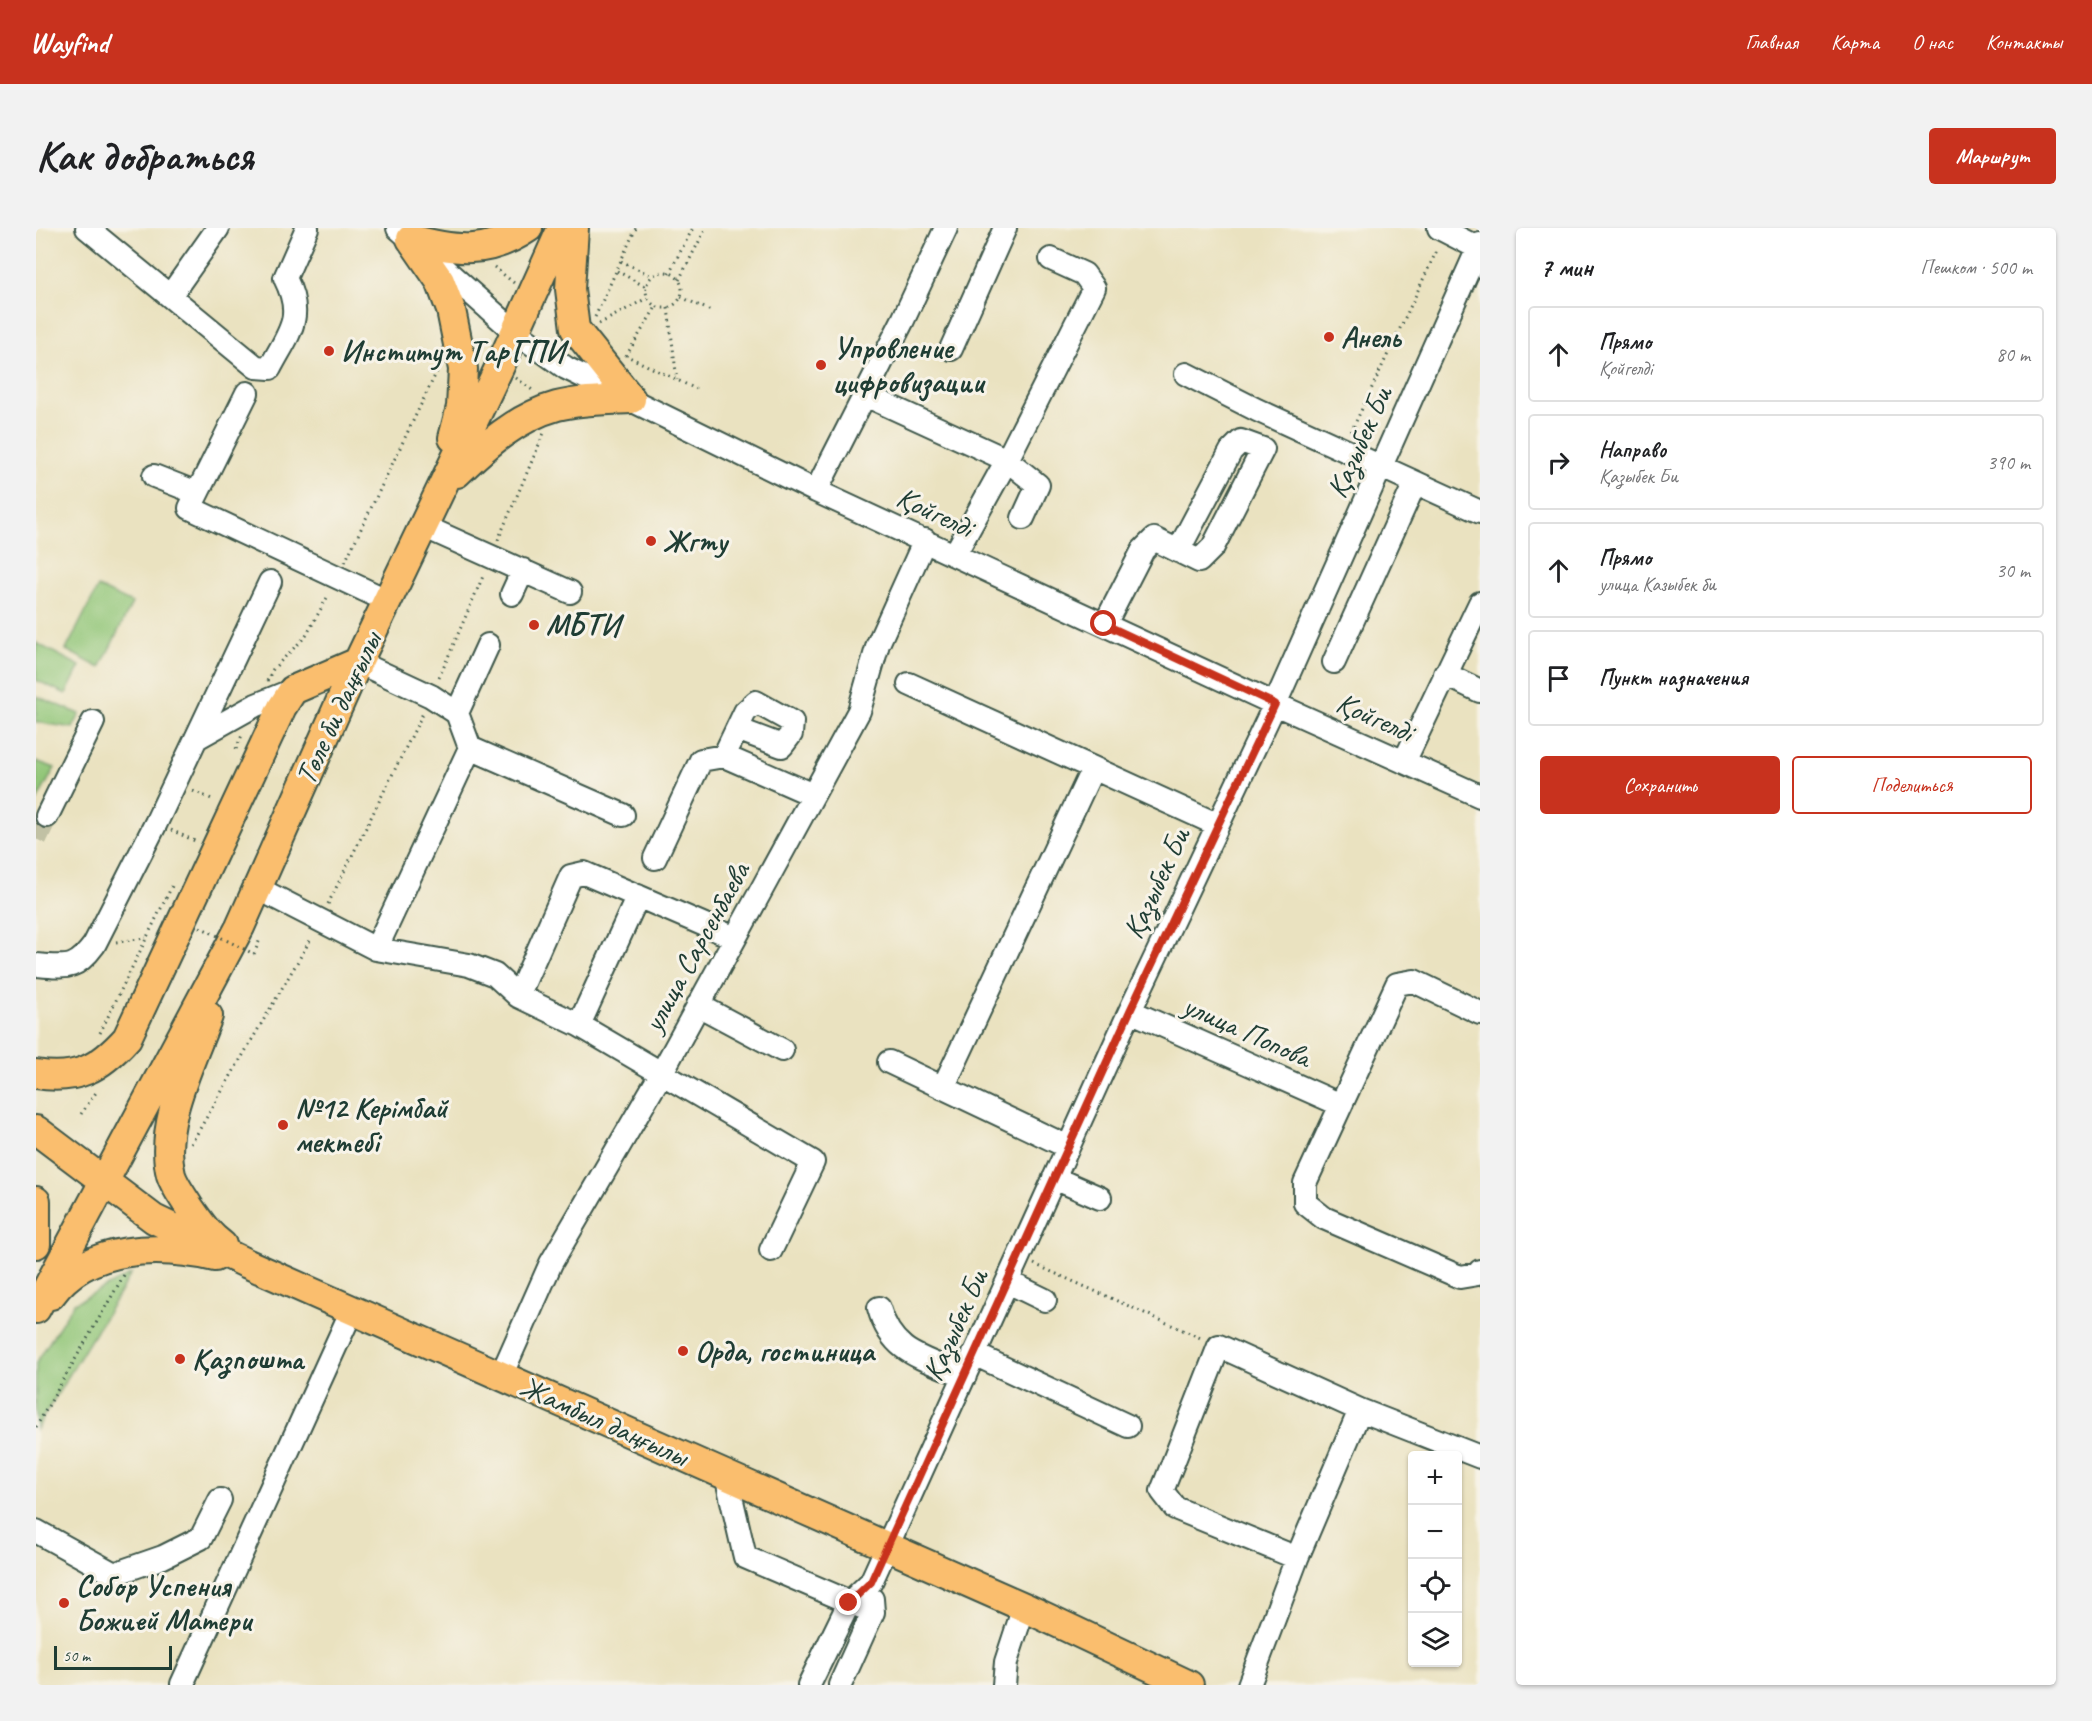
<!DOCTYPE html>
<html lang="ru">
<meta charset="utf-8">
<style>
body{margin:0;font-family:Caveat,sans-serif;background:#f2f2f2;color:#202124}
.controls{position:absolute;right:18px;bottom:18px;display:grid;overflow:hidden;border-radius:6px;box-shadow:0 2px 4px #0004}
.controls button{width:54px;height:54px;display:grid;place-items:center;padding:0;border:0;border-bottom:2px solid #e0e0e0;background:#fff;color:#202124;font:30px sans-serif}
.scale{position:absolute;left:18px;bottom:15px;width:118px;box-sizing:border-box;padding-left:6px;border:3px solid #1f3d34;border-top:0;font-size:16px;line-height:21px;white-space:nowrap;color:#1f3d34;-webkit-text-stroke:4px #f7f3e8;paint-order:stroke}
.stop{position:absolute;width:18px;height:18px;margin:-14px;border:4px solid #c8321e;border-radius:50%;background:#fff}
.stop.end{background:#c8321e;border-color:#fff;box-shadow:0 2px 6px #0008}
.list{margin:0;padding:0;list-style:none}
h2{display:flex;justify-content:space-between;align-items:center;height:78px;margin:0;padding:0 24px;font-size:26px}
h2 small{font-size:20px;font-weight:400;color:#757577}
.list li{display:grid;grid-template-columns:39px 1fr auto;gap:18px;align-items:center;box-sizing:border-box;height:96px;margin:0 12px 12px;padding:0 12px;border:2px solid #e0e0e0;border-radius:6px}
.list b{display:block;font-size:22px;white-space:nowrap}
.list p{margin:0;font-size:20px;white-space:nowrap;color:#757577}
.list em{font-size:20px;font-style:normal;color:#757577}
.actions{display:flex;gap:12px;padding:18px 24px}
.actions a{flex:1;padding:14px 0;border:2px solid #c8321e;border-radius:6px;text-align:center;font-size:21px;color:#c8321e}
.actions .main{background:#c8321e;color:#fff}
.icon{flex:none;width:33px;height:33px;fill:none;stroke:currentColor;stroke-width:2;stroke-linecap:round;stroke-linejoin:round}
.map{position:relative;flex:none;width:1444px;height:1457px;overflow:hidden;border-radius:6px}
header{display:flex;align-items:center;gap:36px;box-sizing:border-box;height:84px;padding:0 30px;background:#c8321e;color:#fff}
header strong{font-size:28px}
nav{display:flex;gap:33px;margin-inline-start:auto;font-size:21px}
.intro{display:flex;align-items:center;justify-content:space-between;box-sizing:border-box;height:144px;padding:0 36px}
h1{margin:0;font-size:42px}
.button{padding:15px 27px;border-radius:6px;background:#c8321e;color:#fff;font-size:21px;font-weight:700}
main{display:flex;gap:36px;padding:0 36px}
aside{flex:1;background:#fff;border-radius:6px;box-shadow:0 2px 4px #0004}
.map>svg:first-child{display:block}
.green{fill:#92c678;stroke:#588256;stroke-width:1.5}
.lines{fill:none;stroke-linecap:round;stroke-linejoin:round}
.minor-tunnel{stroke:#c1c1a4;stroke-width:22;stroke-dasharray:22 11;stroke-linecap:butt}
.minor-casing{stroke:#3d5649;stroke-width:26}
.major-casing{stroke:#3d5649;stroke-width:32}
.path{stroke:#3d5649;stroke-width:3;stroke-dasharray:1.5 4.5;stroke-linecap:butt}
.minor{stroke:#fff;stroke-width:22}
.major{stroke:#fabe6e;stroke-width:28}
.path-bridge{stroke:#3d5649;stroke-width:3;stroke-dasharray:1.5 4.5;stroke-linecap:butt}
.route{stroke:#c8321e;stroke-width:8}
.poi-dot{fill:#c8321e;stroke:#f7f3e8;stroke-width:2}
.labels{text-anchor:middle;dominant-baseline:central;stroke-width:6;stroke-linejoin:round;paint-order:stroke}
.poi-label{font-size:30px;font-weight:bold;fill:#1f3d34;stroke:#f7f3e8;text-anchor:start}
.street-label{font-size:30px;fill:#1f3d34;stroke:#f7f3e8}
</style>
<header>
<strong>Wayfind</strong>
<nav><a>Главная</a><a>Карта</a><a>О нас</a><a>Контакты</a></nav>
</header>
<div class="intro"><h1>Как добраться</h1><a class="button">Маршрут</a></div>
<main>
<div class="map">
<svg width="1444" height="1457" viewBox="0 0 1444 1457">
<rect width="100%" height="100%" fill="#f7f3e8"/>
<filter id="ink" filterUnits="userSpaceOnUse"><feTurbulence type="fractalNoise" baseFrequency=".0167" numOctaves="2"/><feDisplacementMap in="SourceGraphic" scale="12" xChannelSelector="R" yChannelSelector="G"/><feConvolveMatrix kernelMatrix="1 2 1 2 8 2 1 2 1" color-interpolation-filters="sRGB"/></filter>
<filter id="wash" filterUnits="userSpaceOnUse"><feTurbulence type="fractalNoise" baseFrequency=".008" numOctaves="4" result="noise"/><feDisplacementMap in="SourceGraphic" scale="24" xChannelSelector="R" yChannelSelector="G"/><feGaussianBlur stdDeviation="1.35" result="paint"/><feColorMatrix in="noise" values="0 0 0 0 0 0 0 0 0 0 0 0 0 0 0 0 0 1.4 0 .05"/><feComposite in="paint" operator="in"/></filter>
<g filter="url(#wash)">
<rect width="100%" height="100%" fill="#eae2c0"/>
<!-- green -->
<path class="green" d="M62,359L96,375L64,440L30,422Z
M0,415L44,438L30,466L0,452Z
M0,468L44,486L37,500L0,494Z
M0,533L19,540L0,574Z
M95,1046L0,1201V1135L38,1075Z"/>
</g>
<g filter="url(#ink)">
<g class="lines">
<!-- minor-tunnel -->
<path class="minor-tunnel" d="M0,611L11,588"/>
<!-- minor casing -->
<g class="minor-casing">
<path id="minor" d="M51,0L220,139L234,140C253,104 269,90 249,50L271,0
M362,0L478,103L530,140L780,263L1239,476L1444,568
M1403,0L1442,20
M134,68L182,0
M915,121L969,0
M1150,146L1221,182L1444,284
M211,165L154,280L352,373
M827,166L971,232L1002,257L987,290
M118,248L161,265
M780,263L867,92L910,0
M387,298L534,364
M919,326L971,232L1058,60L1048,46L1015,31
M476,366L487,342
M1069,396L1107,322L1118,311L1163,333L1177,319L1227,221L1205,213L1195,223L1142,323
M322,434L395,468L421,485L434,520L340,721
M1298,434L1379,255
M1409,446L1444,463
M873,456L1180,596
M421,485L452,417
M161,510L220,477L257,462
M434,520L587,587
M688,528L709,484L720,474L756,494L755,506L746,518L701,501
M1368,534L1444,375
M11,588L57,494
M619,630L665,532L688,528L777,567
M221,660L340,721L433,737L459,747L482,768L543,797L777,934L735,1022
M0,737C30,739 39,743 58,717L120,595L234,354
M482,768L535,648L548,645L699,710
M662,777L746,822
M1094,783L1305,877
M1444,785L1378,753L1361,756L1269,955V975L1288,990L1424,1049L1442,1046L1444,1043
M543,797L602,668
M853,834L1032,919
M907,860L1057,540
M1018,950L1064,970
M972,1054L1009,1072
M843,1080C856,1127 888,1130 929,1148
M938,1126L1092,1198
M465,1148L515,1035L625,846L823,483L842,416L889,312
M690,1247L709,1329L837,1384
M0,1303L78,1346L127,1329L165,1310L184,1272
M1261,1330L1139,1280L1126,1263L1183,1118L1324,1182L1444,1229
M149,1457L146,1456L316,1082
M773,1457L813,1375L835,1354L1094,783L1239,476L1444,16
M804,1457L837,1384L836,1371
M968,1457L970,1434L988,1379
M1213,1457L1261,1330L1324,1182"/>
</g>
<!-- major casing -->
<g class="major-casing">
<path id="major" d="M538,0L534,61L539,101L595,171
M375,11L404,53L415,82L427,141L425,179L417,210
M375,11C419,23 452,27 492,0
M421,245C449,218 481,189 521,178C544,172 571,172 595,171
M172,788C155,835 122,897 135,947C138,957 147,969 153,979C163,993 171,1006 186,1017
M0,846C41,853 64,840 91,810L246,479L257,462L322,434
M0,902L118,991L212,1036L988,1379L1153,1457
M0,973V1016
M15,1067C51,1016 124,1017 179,1029
M0,1081L204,699L322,434L464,138L526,0"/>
</g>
<!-- path -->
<path class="path" d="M585,33L616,48
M458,39L478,55
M581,43L610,59
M610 62a18 18 0 1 1 36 0a18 18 0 1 1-36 0Z
M633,45L657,0
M643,52L670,0
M645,69L675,83
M632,80L641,152
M559,89L600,0
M563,96L611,70
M589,127L660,161
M590,128L620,79
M480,150L499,164
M1315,204L1402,20
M462,312L508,205
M309,334L404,137
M403,450L448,346
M231,453L237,441L270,408L293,366
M200,521L207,505
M157,563L178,572
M135,602L159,613
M292,676L388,483
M80,714L110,710
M218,726L224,711
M64,805L136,658
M45,886L61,863
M155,916L276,709
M998,1036L1167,1111
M0,1199L88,1047"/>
<!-- minor -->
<use href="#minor" class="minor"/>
<!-- major -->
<use href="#major" class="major"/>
<!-- path-bridge -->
<path class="path-bridge" d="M164,699L218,726"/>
</g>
</g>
<g class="lines" filter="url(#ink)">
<!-- route -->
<path class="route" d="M813,1375L835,1354L1094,783L1239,476L1068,396"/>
</g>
<!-- markers -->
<g class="poi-dot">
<circle cx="1293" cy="109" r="6"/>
<circle cx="293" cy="123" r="6"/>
<circle cx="785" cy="137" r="6"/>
<circle cx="615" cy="313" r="6"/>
<circle cx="498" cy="397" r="6"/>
<circle cx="247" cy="897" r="6"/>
<circle cx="647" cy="1123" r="6"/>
<circle cx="144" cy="1131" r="6"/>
<circle cx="28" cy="1375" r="6"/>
</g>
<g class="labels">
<!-- poi labels -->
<g class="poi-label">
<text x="1305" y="109">Анель</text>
<text x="797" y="120">Упровление<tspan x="797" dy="34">цифровизации</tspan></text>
<text x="305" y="123">Институт ТарГПИ</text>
<text x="627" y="313">Жгту</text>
<text x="510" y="397">МБТИ</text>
<text x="259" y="880">№12 Керімбай<tspan x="259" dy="34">мектебі</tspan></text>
<text x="659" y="1123">Орда, гостиница</text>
<text x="156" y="1131">Қазпошта</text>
<text x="40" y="1358">Собор Успения<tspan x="40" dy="34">Божией Матери</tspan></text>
</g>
<!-- street labels -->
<g class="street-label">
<text transform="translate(1323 214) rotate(-66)">Қазыбек Би</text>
<text transform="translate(899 284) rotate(25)">Қойгелді</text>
<text transform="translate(302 480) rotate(-65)">Төле би даңғылы</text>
<text transform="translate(1339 489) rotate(24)">Қойгелді</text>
<text transform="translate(1120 655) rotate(-65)">Қазыбек Би</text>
<text transform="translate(660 719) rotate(-61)">улица Сарсенбаева</text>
<text transform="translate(1211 803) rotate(24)">улица Попова</text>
<text transform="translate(919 1097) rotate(-66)">Қазыбек Би</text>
<text transform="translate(568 1193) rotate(24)">Жамбыл даңғылы</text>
</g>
</g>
</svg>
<div class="controls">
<button>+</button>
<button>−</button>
<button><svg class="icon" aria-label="locate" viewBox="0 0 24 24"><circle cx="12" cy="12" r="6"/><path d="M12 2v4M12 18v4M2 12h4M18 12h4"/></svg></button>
<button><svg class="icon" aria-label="layers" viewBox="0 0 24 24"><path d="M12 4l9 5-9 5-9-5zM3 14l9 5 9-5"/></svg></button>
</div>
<div class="scale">50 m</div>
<div class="stop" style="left:1068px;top:396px"></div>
<div class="stop end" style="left:813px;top:1375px"></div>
</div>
<aside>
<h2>7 мин<small>Пешком · 500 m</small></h2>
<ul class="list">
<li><svg class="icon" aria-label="ahead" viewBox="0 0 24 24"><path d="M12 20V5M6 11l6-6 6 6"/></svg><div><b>Прямо</b><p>Қойгелді</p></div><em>80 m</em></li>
<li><svg class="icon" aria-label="right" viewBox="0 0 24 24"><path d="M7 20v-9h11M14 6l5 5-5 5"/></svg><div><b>Направо</b><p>Қазыбек Би</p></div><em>390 m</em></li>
<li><svg class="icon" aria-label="ahead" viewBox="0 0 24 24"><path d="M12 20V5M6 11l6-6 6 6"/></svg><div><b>Прямо</b><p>улица Казыбек би</p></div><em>30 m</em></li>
<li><svg class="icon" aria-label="arrive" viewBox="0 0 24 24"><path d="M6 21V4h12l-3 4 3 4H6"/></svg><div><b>Пункт назначения</b></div></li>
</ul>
<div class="actions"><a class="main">Сохранить</a><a>Поделиться</a></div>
</aside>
</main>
